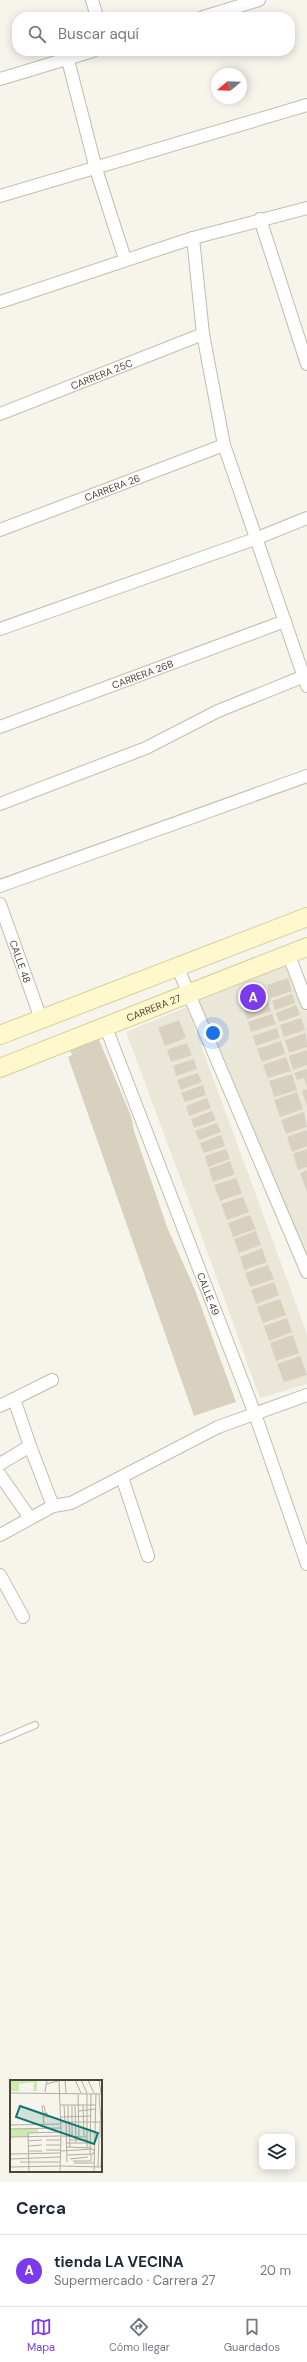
<!DOCTYPE html>
<html lang="es">
<meta charset="utf-8">
<style>
body{margin:0;font-family:"DM Sans",sans-serif;background:#f6f6f7;color:#1f2937}
.controls{position:absolute;right:12px;bottom:12px;display:grid;overflow:hidden;border-radius:8px;box-shadow:0 2px 10px #0003}
.controls button{width:36px;height:36px;display:grid;place-items:center;padding:0;border:0;border-bottom:1px solid #e0e1e3;background:#fff;color:#1f2937;font:20px sans-serif}
.compass{position:absolute;left:211px;top:68px;width:36px;height:36px;border-radius:50%;background:#fff;box-shadow:0 2px 10px #0003;rotate:251deg}
.you{position:absolute;left:213px;top:1033px;width:14px;height:14px;margin:-10px;border:3px solid #fff;border-radius:50%;background:#1a73e8;box-shadow:0 0 0 6px #1a73e833}
.badge{display:grid;place-items:center;width:26px;height:26px;border-radius:50%;background:#7c3aed;color:#fff;font-size:13px;font-weight:700}
.pin{position:absolute;translate:-50% -50%;border:2px solid #fff;box-shadow:0 1px 4px #0006}
.list{margin:0;padding:0;list-style:none}
h2{display:flex;justify-content:space-between;align-items:center;height:52px;margin:0;padding:0 16px;font-size:17px}
h2 small{font-size:13px;font-weight:400;color:#747a83}
.list li{display:grid;grid-template-columns:26px 1fr auto;gap:12px;align-items:center;box-sizing:border-box;height:72px;padding:0 16px;border-top:1px solid #e0e1e3}
.list b{display:block;font-size:15px;white-space:nowrap}
.list p{margin:0;font-size:13px;white-space:nowrap;color:#747a83}
.list em{font-size:13px;font-style:normal;color:#747a83}
.icon{flex:none;width:22px;height:22px;fill:none;stroke:currentColor;stroke-width:2;stroke-linecap:round;stroke-linejoin:round}
.map{position:relative;flex:none;width:307px;height:2182px;overflow:hidden}
.search{position:absolute;background:#fff;box-shadow:0 2px 10px #0003;left:12px;right:12px;top:12px;height:44px;display:flex;align-items:center;gap:10px;box-sizing:border-box;padding:0 14px;border-radius:16px;color:#747a83;font-size:15px}
.sheet{height:124px;background:#fff}
nav{display:flex;justify-content:space-around;align-items:center;box-sizing:border-box;height:56px;border-top:1px solid #e0e1e3;background:#fff;font-size:11px;color:#747a83}
nav a{display:grid;justify-items:center;gap:2px}
nav .on{color:#7c3aed}
.map>svg:first-child{display:block}
.residential{fill:#eae7d9}
.building{fill:#d8d1c0}
.lines{fill:none;stroke-linecap:round;stroke-linejoin:round}
.lane-casing{stroke:#c2bdad;stroke-width:8}
.street-casing{stroke:#c2bdad;stroke-width:14}
.secondary-casing{stroke:#d8ce99;stroke-width:20}
.lane{stroke:#fff;stroke-width:6}
.street{stroke:#fff;stroke-width:12}
.secondary{stroke:#fff8cc;stroke-width:18}
.labels{text-anchor:middle;dominant-baseline:central;stroke-width:4;stroke-linejoin:round;paint-order:stroke}
.street-label{font-size:10px;fill:#4b4638;stroke:#fff}
.inset-road{fill:none;stroke:#b2aea3;stroke-width:1}
.view{fill:#0f766e;fill-opacity:0.15;stroke:#0f766e;stroke-width:2}
.inset-edge{fill:none;stroke:#4b4638;stroke-width:2}
</style>
<div class="map">
<svg width="307" height="2182" viewBox="0 0 307 2182">
<rect width="100%" height="100%" fill="#f6f4eb"/>
<!-- residential -->
<path class="residential" d="M288,953L307,1003V1272L187,993Z
M187,1007L307,1334V1384L260,1398L193,1212L126,1032Z"/>
<!-- building -->
<path class="building" d="M288,978L292,991L271,998L267,985Z
M263,986L267,999L242,1007L238,995Z
M292,994L295,1003L275,1010L272,1001Z
M268,1002L271,1011L247,1019L244,1010Z
M296,1005L300,1015L279,1022L276,1013Z
M272,1014L276,1024L251,1032L248,1022Z
M301,1018L305,1030L284,1037L280,1025Z
M179,1020L186,1038L165,1046L158,1028Z
M277,1028L280,1038L256,1046L253,1036Z
M306,1033L307,1047L289,1053L285,1040Z
M97,1035L131,1116L134,1131L167,1227L195,1290L236,1402L194,1416L68,1057L72,1055L69,1048Z
M281,1041L285,1054L262,1062L257,1049Z
M187,1043L192,1055L171,1062L167,1050Z
M307,1050V1065L293,1070L289,1056Z
M286,1057L291,1071L268,1078L263,1065Z
M194,1059L197,1069L176,1076L173,1066Z
M307,1069V1087L304,1078L297,1080L294,1073Z
M198,1073L202,1082L181,1090L177,1080Z
M292,1074L297,1090L274,1097L269,1081Z
M203,1085L206,1095L185,1102L181,1093Z
M307,1089V1106L302,1091Z
M297,1092L303,1109L280,1117L274,1100Z
M207,1098L211,1108L189,1116L186,1106Z
M212,1111L216,1120L194,1128L191,1119Z
M304,1112L307,1127L286,1134L281,1120Z
M217,1123L221,1132L199,1140L195,1131Z
M307,1130V1146L292,1152L287,1137Z
M221,1135L225,1146L204,1153L200,1143Z
M226,1149L230,1159L208,1167L205,1156Z
M307,1149V1167L298,1170L293,1154Z
M230,1161L235,1174L213,1182L209,1169Z
M307,1170V1192L300,1173Z
M236,1178L242,1193L220,1201L214,1185Z
M243,1197L249,1212L227,1220L221,1204Z
M250,1215L256,1229L233,1237L228,1223Z
M256,1231L261,1245L239,1253L234,1239Z
M262,1248L267,1262L244,1270L240,1257Z
M268,1265L274,1279L250,1287L245,1273Z
M274,1282L279,1295L256,1304L251,1290Z
M280,1299L286,1315L263,1323L257,1307Z
M287,1318L292,1332L269,1341L264,1326Z
M293,1335L299,1353L276,1361L270,1343Z
M300,1356L307,1375L284,1382L277,1364Z"/>
<g class="lines">
<!-- lane casing -->
<g class="lane-casing">
<path id="lane" d="M0,1740L35,1725"/>
</g>
<!-- street casing -->
<g class="street-casing">
<g id="street">
<path d="M92,0L97,17"/>
<path d="M203,17L259,0"/>
<path d="M68,60L96,169L125,259"/>
<path d="M0,79L93,51"/>
<path d="M0,196L307,105"/>
<path d="M260,219L307,364"/>
<path d="M193,238L203,334L224,445L307,686"/>
<path d="M0,302L193,238L307,208"/>
<path id="s1" d="M0,414L203,334"/>
<path id="s2" d="M0,530L224,445"/>
<path d="M0,629L255,539L307,518"/>
<path id="s3" d="M0,727L285,621"/>
<path d="M0,804L146,748L218,711L307,675"/>
<path d="M0,886L307,776"/>
<path id="s4" d="M0,904L41,1019"/>
<path d="M288,953L307,1003"/>
<path d="M177,966L307,1272"/>
<path id="s5" d="M105,1025L255,1414L307,1564"/>
<path d="M14,1399L30,1446"/>
<path d="M0,1406L52,1380"/>
<path d="M0,1464L30,1446L53,1506"/>
<path d="M0,1475L30,1518"/>
<path d="M122,1477L148,1556"/>
<path d="M0,1535L53,1506L71,1503L218,1427L307,1395"/>
<path d="M0,1575L23,1617"/>
</g>
</g>
<!-- secondary casing -->
<g class="secondary-casing">
<g id="secondary">
<path d="M0,1035L307,917"/>
<path id="s6" d="M0,1068L307,947"/>
</g>
</g>
<!-- lane -->
<use href="#lane" class="lane"/>
<!-- street -->
<use href="#street" class="street"/>
<!-- secondary -->
<use href="#secondary" class="secondary"/>
</g>
<g class="labels">
<!-- street labels -->
<g class="street-label">
<text stroke="none"><textPath href="#s1" startOffset="109">CARRERA 25C</textPath></text>
<text stroke="none"><textPath href="#s2" startOffset="120">CARRERA 26</textPath></text>
<text stroke="none"><textPath href="#s3" startOffset="152">CARRERA 26B</textPath></text>
<text stroke="none"><textPath href="#s4" startOffset="61">CALLE 48</textPath></text>
<text stroke="none"><textPath href="#s6" startOffset="165">CARRERA 27</textPath></text>
<text stroke="none"><textPath href="#s5" startOffset="288">CALLE 49</textPath></text>
</g>
</g>
<!-- overview -->
<g transform="translate(10 2080)">
<rect width="92" height="92" fill="#f6f4eb"/>
<path d="M1,0H27V11H23L24,2L9,4V11H0ZM0,49H28V52L19,53L18,57H0Z" fill="#ccebb3"/>
<path class="inset-road" d="M49,0L51,52L50,92M55,0L56,13M65,0L71,13M71,0L77,13M78,0L84,13M89,0L91,13M36,4L52,0M35,12L37,0M0,13L92,14M68,14L69,56M77,14V67M50,25H86M54,25L55,42M58,25V42M62,25V56M65,25L66,63M73,25L74,56M34,26H32L34,45M69,31L85,29M30,34L37,33L38,38M33,37L36,36L34,26M51,37L81,36M51,42H91L89,14M56,42L57,82M59,42L60,67M0,45L50,44M0,49L51,48M51,56L77,57M0,57L50,56M90,57V42M36,60H50M60,60H77M18,61L32,60M57,63H81M36,65H50M18,66L32,65M57,67L82,68M36,70H51M19,71H32M51,71L83,69L84,71M0,74L50,73M80,74L81,14M57,75L83,74L84,72M0,79L50,77M60,79L78,77M63,81H81V74M10,82H50M64,83H84M51,86L92,87M0,87L50,86M88,87L89,57M91,87L92,60M19,92L18,53L50,52M84,92L86,13"/>
<path class="view" d="M10,26L88,53L84,64L6,37Z"/>
<rect width="92" height="92" class="inset-edge"/>
</g>
</svg>
<div class="controls">
<button><svg class="icon" aria-label="layers" viewBox="0 0 24 24"><path d="M12 4l9 5-9 5-9-5zM3 14l9 5 9-5"/></svg></button>
</div>
<svg class="compass" viewBox="-18 -18 36 36"><path d="M0-13l5 13h-10z" fill="#e53935"/><path d="M0 13l5-13h-10z" fill="#747a83"/></svg>
<div class="you"></div>
<div class="pin badge" style="left:253px;top:997px">A</div>
<div class="search"><svg class="icon" aria-label="search" viewBox="0 0 24 24"><circle cx="10" cy="10" r="6"/><path d="M15 15l6 6"/></svg>Buscar aquí</div>
</div>
<section class="sheet">
<h2>Cerca<small></small></h2>
<ul class="list">
<li><span class="badge">A</span><div><b>tienda LA VECINA</b><p>Supermercado · Carrera 27</p></div><em>20 m</em></li>
</ul>
</section>
<nav>
<a class="on"><svg class="icon" aria-label="map" viewBox="0 0 24 24"><path d="M3 6l6-2 6 2 6-2v14l-6 2-6-2-6 2zM9 4v14M15 6v14"/></svg>Mapa</a>
<a><svg class="icon" aria-label="directions" viewBox="0 0 24 24"><path d="M12 3l9 9-9 9-9-9zM9 14v-3h6M13 9l2 2-2 2"/></svg>Cómo llegar</a>
<a><svg class="icon" aria-label="saved" viewBox="0 0 24 24"><path d="M7 4h10v16l-5-4-5 4z"/></svg>Guardados</a>
</nav>
